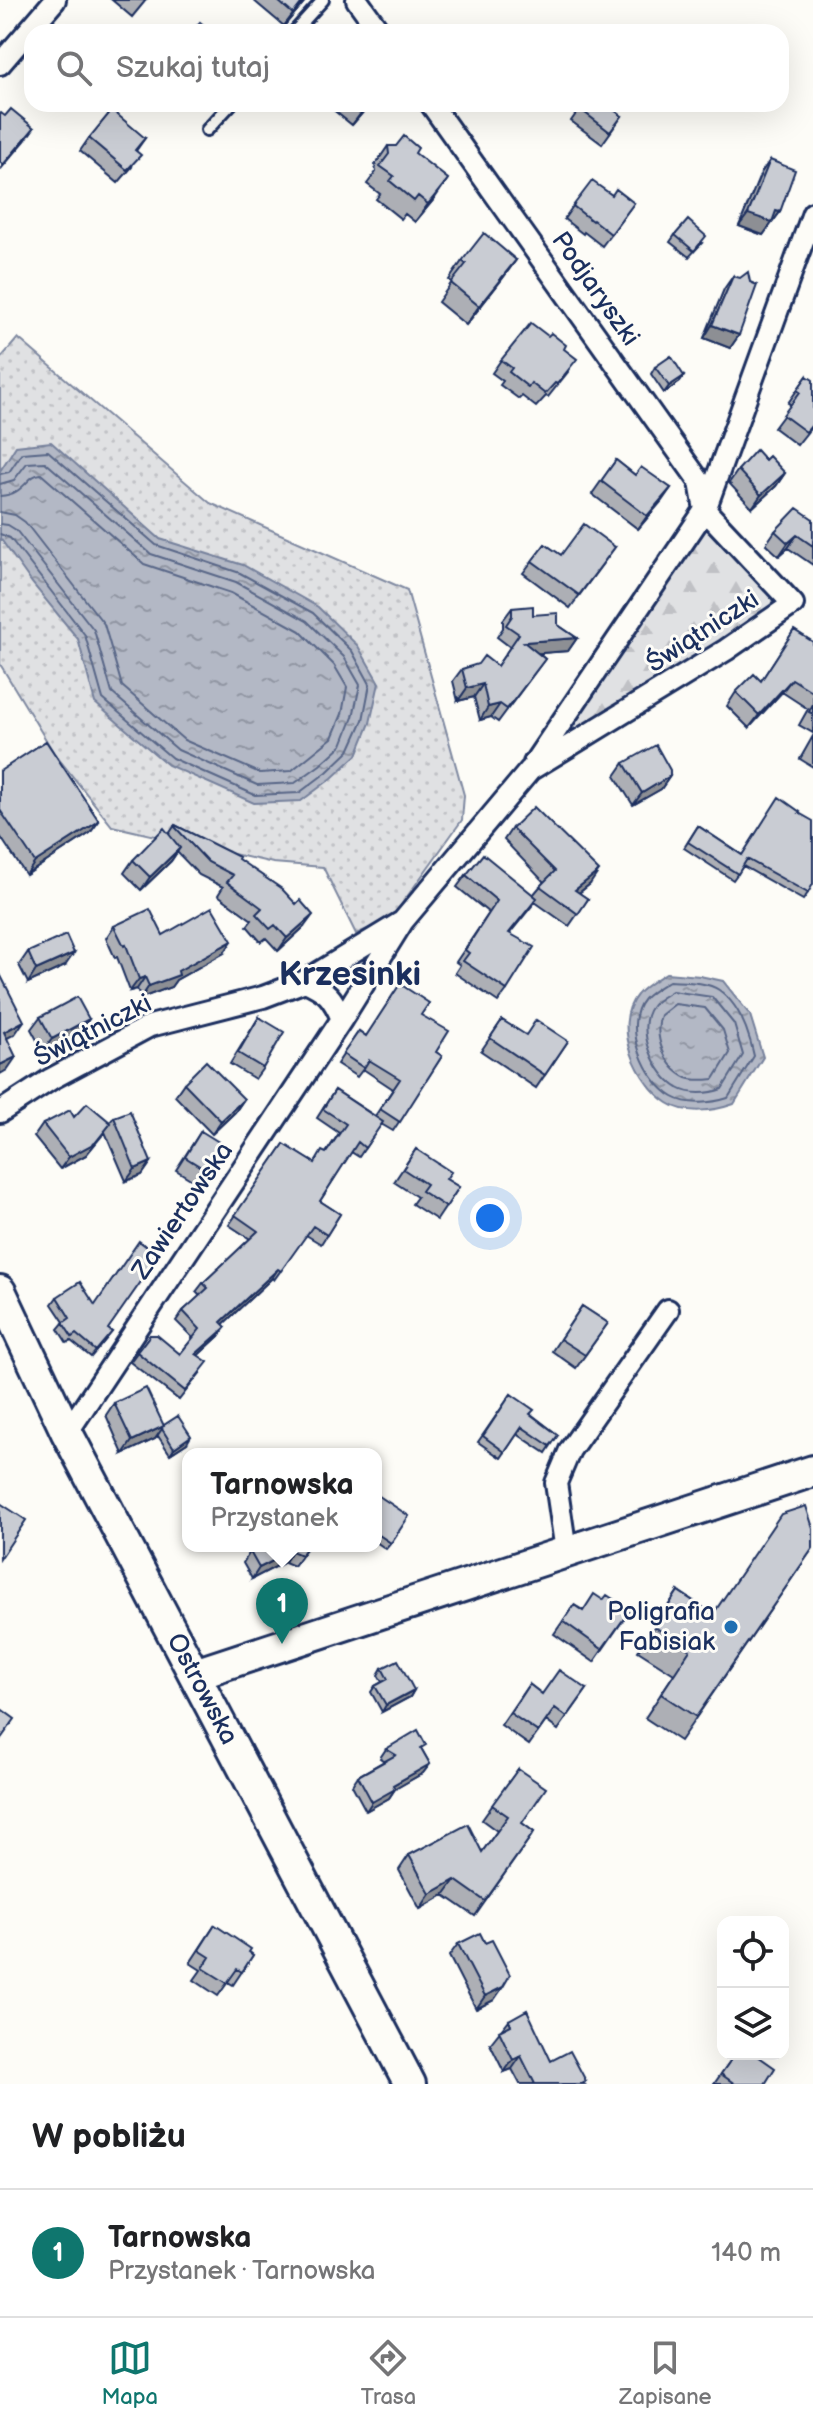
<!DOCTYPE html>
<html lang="pl">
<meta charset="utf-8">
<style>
body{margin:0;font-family:"Balsamiq Sans",sans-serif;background:#f2f2f2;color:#202124}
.controls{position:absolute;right:24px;bottom:24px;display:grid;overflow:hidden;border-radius:16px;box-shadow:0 8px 32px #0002}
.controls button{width:72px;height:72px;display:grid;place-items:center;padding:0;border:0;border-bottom:2px solid #e0e0e0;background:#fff;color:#202124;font:40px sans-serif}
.you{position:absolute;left:490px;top:1218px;width:28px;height:28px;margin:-20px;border:6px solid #fff;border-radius:50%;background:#1a73e8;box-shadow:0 0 0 12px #1a73e833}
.badge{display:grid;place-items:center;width:52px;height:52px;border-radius:50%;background:#0f766e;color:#fff;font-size:26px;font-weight:700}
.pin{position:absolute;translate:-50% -66px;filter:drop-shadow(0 2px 4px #0008)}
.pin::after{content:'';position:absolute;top:42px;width:28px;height:24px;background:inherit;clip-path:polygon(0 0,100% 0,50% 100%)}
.popup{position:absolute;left:182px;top:1448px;width:200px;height:104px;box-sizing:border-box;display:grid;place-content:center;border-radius:16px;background:#fff;filter:drop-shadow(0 2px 6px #0005);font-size:26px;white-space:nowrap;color:#757577}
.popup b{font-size:30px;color:#202124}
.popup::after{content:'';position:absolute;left:50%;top:100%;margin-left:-16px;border:16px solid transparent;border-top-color:#fff}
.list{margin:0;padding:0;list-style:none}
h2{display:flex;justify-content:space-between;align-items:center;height:104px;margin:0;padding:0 32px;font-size:34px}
h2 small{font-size:26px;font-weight:400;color:#757577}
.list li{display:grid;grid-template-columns:52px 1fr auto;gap:24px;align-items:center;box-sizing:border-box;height:128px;padding:0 32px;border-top:2px solid #e0e0e0}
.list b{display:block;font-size:30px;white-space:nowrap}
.list p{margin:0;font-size:26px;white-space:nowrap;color:#757577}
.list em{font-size:26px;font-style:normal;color:#757577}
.icon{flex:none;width:44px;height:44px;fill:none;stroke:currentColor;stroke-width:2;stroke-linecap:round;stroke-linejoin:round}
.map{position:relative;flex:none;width:813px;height:2084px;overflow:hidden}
.search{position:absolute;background:#fff;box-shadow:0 8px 32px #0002;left:24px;right:24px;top:24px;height:88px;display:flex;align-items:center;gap:20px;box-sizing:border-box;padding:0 28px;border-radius:24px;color:#757577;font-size:30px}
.sheet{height:232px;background:#fff}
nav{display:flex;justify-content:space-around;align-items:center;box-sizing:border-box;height:112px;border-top:2px solid #e0e0e0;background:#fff;font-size:22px;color:#757577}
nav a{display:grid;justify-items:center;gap:4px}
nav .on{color:#0f766e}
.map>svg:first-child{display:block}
.grass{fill:url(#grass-dots);stroke:#7e88a0;stroke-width:2}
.forest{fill:url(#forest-firs);stroke:#7e88a0;stroke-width:2}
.water{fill:url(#water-ripples);stroke:#76819c;stroke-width:2}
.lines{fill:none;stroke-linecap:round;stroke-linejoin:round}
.shore{stroke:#586687;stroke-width:2}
.lane-casing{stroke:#1b2f5e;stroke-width:16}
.street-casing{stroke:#1b2f5e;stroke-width:26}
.secondary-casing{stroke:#1b2f5e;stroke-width:36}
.lane{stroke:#fdfcf7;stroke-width:10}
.street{stroke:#fdfcf7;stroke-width:20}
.secondary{stroke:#fdfcf7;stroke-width:30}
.wall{fill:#adafb5;stroke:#1b2f5e;stroke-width:2}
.shaded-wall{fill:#8d8f94;stroke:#1b2f5e;stroke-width:2}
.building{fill:#c9ccd3;stroke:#1b2f5e;stroke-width:2}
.poi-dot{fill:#1f6fb2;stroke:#fdfcf7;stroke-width:3}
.labels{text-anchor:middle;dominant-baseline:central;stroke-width:6;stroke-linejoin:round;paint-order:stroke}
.street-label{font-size:26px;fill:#1b2f5e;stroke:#fdfcf7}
.poi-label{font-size:26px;fill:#1b2f5e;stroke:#fdfcf7;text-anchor:end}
.district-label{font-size:34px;font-weight:bold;fill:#1b2f5e;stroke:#fdfcf7}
</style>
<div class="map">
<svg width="813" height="2084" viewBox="0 0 813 2084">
<defs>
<pattern id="grass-dots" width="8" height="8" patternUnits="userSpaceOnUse" patternTransform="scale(2)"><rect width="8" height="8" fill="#e0e1e3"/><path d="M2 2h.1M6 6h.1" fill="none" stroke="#c0c1c5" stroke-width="1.8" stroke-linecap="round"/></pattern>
<pattern id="forest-firs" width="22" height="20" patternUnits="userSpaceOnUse" patternTransform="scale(2)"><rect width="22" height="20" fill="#e0e1e3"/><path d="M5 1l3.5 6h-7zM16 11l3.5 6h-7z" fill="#c0c1c5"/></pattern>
<pattern id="water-ripples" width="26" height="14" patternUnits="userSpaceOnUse" patternTransform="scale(2)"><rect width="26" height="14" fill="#b3b8c5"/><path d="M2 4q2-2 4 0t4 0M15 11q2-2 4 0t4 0" fill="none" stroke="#9196a3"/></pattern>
</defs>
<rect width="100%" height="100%" fill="#fdfcf7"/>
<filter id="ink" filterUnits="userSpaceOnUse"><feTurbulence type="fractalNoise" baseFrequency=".0125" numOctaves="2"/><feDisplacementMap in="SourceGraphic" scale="16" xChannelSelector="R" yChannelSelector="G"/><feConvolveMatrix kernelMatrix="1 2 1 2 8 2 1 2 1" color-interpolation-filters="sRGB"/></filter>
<g filter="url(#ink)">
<!-- grass -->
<path class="grass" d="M18,338L210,503L407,590L464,795L462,820L391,919L356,934L323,867L273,863L112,826L54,753L0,664V359Z"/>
<!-- forest -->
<path class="forest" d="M707,525L775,592L768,616L558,740Z"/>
<!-- water -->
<path class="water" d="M51,442L160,539L243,565L318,607L358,646L379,683L370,723L357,755L332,778L301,801L254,803L168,765L95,703L78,639L32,583L0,538V471L16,446Z
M666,973L700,976L723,981L750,1015L763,1057L734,1104C714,1111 686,1115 668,1103C638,1084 611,1026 637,995C644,986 657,979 666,973Z"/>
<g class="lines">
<!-- shore -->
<path class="shore" d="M0,474L9,472L22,453L48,451L156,545L240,573L313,613L352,651L370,684L363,720L349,751L327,772L299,793L255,795L172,758L103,699L85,635L10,538L0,534
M0,484L14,480L27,463L45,462L151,554L236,582L307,621L344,657L360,685L353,717L342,745L320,765L295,783L257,785L178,750L112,693L94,630L16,530L8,525L0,524
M0,496C25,495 26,475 41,474L144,564L231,593L300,631L334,665L347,687L342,714L332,738L291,771L260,773L184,740L122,686L104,624L25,522L15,515L0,512
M669,981C683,982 707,981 719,990C740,1005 749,1032 754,1056L728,1098C712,1103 689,1106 673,1097C646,1082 621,1026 644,999C650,992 661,986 669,981Z
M672,991L712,997L734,1024L743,1055L722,1089C709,1094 690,1095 678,1088C656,1076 634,1029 652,1006C656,1000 666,995 672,991Z
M675,1004L705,1008L723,1030L730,1053L714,1079C705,1080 695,1081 687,1078C665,1068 653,1036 661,1015Z"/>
<!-- lane casing -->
<g class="lane-casing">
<path id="lane" d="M294,32L323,0
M207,130L231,104"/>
</g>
<!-- street casing -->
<g class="street-casing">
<path id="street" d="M357,0L380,32
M0,64L55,0
M431,104L700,482L705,510
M705,510L793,604
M534,763L705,510L813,213
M305,981C327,991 332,996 342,1019
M0,1112L51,1079L150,1026L263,997L305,981L400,923
M67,1433L342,1019L403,921L530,770L726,650L793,604
M566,1551L556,1483L570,1450L668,1310"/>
</g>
<!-- secondary casing -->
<g class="secondary-casing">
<path id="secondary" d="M0,1291L67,1433L410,2084
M195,1674L813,1471"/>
</g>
<!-- lane -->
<use href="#lane" class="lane"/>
<!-- street -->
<use href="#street" class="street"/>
<!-- secondary -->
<use href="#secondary" class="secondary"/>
</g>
<!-- wall -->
<path class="wall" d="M112,0H146L132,17Z
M253,0H306L284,26Z
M326,104H370L352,125Z
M583,104L622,116L602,144L571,121Z
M89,138H145L136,151L132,167L118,183L80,151Z
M388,146L415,153L435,198L415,222L405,214L401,219L376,199L380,194L367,184L376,172L375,165Z
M770,160L780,212L763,235L739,226L761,173Z
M612,195L634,203L602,246L584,232L583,234L564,219L573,206Z
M675,235L702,243L689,257L670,242Z
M516,260L503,278L466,325L438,302L452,282L449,280L462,261Z
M733,276L739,335L730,348L704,338L724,289Z
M564,349L568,372L548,397L546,396L536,407L522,396L519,399L500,385L503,381L492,373L501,360Z
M655,367L684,376L680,382L664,393L651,374Z
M807,376L813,425L797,445L774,428L791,405L788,403Z
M616,460L635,475L671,488L638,529L592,494Z
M765,460L785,473L776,486L752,508L729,483L738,470Z
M813,519V565L788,548L779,556L766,544L775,531Z
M545,544L561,555L615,547L570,608L523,573Z
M512,608L533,615L558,625L577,638L568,651L538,653L545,659L498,722L491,717L480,720L474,697L458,701L453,681L462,669L497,666L510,647L497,637L503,628V620Z
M794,630L813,642V733L799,725L808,709L782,692L749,728L727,706L736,692L761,681Z
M813,736V767L800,759Z
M624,763L670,776L661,789L633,805L615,776Z
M0,771L99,821L90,833L26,875L0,836Z
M799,813L808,893L803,900L743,866L733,880L684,848L698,826L742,855Z
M175,825L238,859L304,927L278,951L266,938L261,942L247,926L252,920L218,895L223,887L199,875L177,852L171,861L141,890L124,873L133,860L169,834Z
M512,828L590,884L579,893L588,899L569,926L535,902L510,933L507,990L498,1002L455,973L460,965L456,962L489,913L457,887L466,875L533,895L544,882L504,840Z
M114,926L163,935L224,953L176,980L171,987L141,998L137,989L130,991L117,957L115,958L106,938Z
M28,952L65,966L28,983L19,965Z
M421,1015L436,1052L442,1056L393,1131L381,1124L359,1157L351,1152L320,1201L340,1214L321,1244L306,1235L274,1280L272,1278L223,1324L219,1336L198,1355L201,1372L179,1400L130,1362L150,1335L180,1354L193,1338L176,1321L183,1311L200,1296L196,1292L203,1283L250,1239L229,1225L284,1144L314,1163L326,1153L339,1133L317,1118L335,1090L375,1116L393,1089L363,1069L357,1077L337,1064L359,1031L366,1036Z
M40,1017L89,1019L80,1032L43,1051L31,1029Z
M259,1017L263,1068L255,1079L230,1064Z
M502,1020L525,1035L568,1041L536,1088L481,1051Z
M184,1083L244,1099L235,1112L212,1134L175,1096Z
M74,1117L110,1122L114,1117L151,1162L142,1175L126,1181L105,1132L86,1155L60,1169L34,1137L43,1124Z
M201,1131L206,1170L197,1183L176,1170Z
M416,1149L446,1179L459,1187L437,1220L412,1204L417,1197L394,1182Z
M57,1297L112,1332L91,1357L71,1341L67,1343L58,1329L64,1322L52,1304Z
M582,1306L608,1323L576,1368L552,1351Z
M511,1394L531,1414L558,1435L546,1453L517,1434L501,1458L478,1442Z
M114,1403L164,1425L187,1443L170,1454L158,1436L155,1439L123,1454L106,1415Z
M376,1494L391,1543L386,1549L376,1542Z
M308,1546L294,1566L285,1562L252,1579L243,1563L250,1552Z
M813,1548L680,1741L645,1718L674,1674L638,1651L678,1591L713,1614Z
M603,1600L630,1610L594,1662L554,1634L574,1605L583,1610Z
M382,1668L414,1690L410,1697L382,1712L371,1692L375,1686L382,1682L378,1675Z
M529,1684L542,1694L587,1689L558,1730L546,1721L529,1745L501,1725Z
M386,1749L422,1750L430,1764L423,1773L395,1789L389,1798L366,1811L352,1785L358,1776L384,1761L380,1758Z
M518,1769L522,1823L534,1832L475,1916L444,1895L420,1909L399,1870L409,1855L482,1852L497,1831L482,1820Z
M215,1925L253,1955L233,1985L228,1982L218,1996L194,1980L201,1970L190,1963Z
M485,1943L494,2000L476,2009L449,1956L458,1944Z
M509,2020L551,2061L584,2084H520L512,2069L504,2072L490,2044Z
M735,2054L765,2084H714Z"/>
<!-- shaded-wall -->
<path class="shaded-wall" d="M304,0H306L284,26L293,14Z
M368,104H370L352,125L361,113Z
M34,128L25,141L0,170L3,165Z
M448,179L435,198L415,222L428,204Z
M776,211L780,212L763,235L739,226L748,214Z
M516,260L503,278L466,325L479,306Z
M712,325L739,335L730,348L704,338Z
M684,376L680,382L664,393L669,386Z
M785,473L776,486L752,508L761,495Z
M671,488L662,501L638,529L647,516Z
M797,535L788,548L779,556L788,543Z
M577,638L568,651L515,655L524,642Z
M792,679L782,692L749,728L759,715Z
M483,684L474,697L458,701L467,688Z
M500,704L491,717L480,720L488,707Z
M670,776L661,789L633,805L642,793Z
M99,821L90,833L26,875L35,862Z
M180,848L171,861L141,890L150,877Z
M599,871L590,884L566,903L575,890Z
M313,915L304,927L278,951L287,938Z
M232,941L224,953L176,980L171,987L141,998L149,986Z
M74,953L65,966L28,983L36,970Z
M145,977L137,989L130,991L139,979Z
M89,1019L80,1032L43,1051L52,1039Z
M24,1021L15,1034L0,1042L4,1032Z
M16,1057L7,1070L0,1074V1065Z
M244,1099L235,1112L212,1134L221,1121Z
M111,1123L86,1155L60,1169L69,1157Z
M151,1162L142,1175L126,1181L135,1169Z
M278,1269L272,1278L215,1332L221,1322Z
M226,1327L219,1336L190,1363L196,1354Z
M164,1426L155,1439L123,1454L132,1441Z
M191,1436L187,1443L170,1454L174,1448Z
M292,1551L285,1562L252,1579L259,1568Z
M414,1690L410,1697L382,1712L386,1705Z
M430,1764L423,1773L390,1792L395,1789L389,1798L366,1811L372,1802L393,1785Z
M455,1880L444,1895L420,1909L430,1894Z
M503,1987L494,2000L476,2009L485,1996Z
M521,2056L512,2069L504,2072L513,2060Z"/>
<!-- building -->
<path class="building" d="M277,0H304L293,14Z
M200,22L212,32H192Z
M350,104H368L361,113Z
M583,104H606L622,116L610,132L580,109Z
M11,109L34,128L3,165L0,162V114L1,113L5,116Z
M112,110L145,138L135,150L141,155L127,170L89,138Z
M404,136L418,148L415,153L448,179L428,204L418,196L414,201L390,181L394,176L380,166L389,154L388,146H396Z
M770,160L795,170L780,212L776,211L772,222L748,214Z
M592,181L612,195L616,189L634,203L611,234L593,220L592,221L573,206Z
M688,220L706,236L694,251L675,235Z
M484,233L516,260L479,306L451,283L466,264L462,261Z
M748,272L750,282L757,285L739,335L712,325L733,276L740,278Z
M531,323L548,336L551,333L566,345L564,349L577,359L557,384L555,383L545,394L531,383L528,387L509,372L512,368L501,360Z
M671,356L684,376L669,386L655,367Z
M807,376L813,380V424L806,432L783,415L800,392L797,390Z
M756,450L765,460L769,456L785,473L761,495L738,470Z
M616,460L635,475L641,467L671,488L647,516L601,481Z
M797,508L813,519V546L797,535L788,543L775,531Z
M584,524L615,547L579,595L532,561L545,544L561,555Z
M533,606V615L558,613V625L577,638L524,642L545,659L507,709L500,704L488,707L483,684L467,688L462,669L478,664L484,656L497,666L519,634L506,625L512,616V608Z
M794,630L813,642V692L792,679L759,715L736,692L754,674L761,681Z
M813,704V714L809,712Z
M46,741L99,821L35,862L0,810V771Z
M656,745L670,770V776L642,793L624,763Z
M779,797L800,812L799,813L813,821V884L808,893L747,859L738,874L688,842L698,826L742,855Z
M534,807L599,871L575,890L588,899L578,914L540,886L555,871L512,828Z
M175,825L239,857L238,859L282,889L296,904L300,900L313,915L287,938L275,925L270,929L256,914L262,908L227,882L233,875L208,862L174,826Z
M164,828L180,848L150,877L133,860Z
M483,854L537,898L509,933L534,947L507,990L463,961L469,953L465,950L497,901L466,875Z
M212,907L232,941L178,971L179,975L149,986L145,977L139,979L126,945L124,946L114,926L150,909L163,935Z
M66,935L74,953L36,970L28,952Z
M1,976L24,1021L4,1032L16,1057L0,1065V977Z
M400,984L429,1003L421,1015L449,1031L436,1052L442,1056L400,1122L380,1109L400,1079L369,1060L364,1068L343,1054L359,1031L366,1036Z
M77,997L89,1019L52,1039L40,1017Z
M259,1017L284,1032L263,1068L238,1053Z
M502,1020L526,1035L536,1020L568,1041L545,1075L490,1038Z
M206,1061L244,1099L221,1121L184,1083Z
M335,1090L383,1122L365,1148L358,1142L320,1201L340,1214L327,1235L313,1226L281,1271L278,1269L221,1322L226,1327L196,1354L208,1362L185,1391L137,1352L150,1335H157L180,1354L200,1329L183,1311L208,1288L203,1283L258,1231L235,1215L284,1144L315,1163L322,1151L326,1153L346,1124L323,1109Z
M87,1103L111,1123L95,1143L69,1157L43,1124L70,1110L74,1117Z
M130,1111L151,1162L135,1169L114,1117Z
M201,1131L222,1144L206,1170L185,1157Z
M416,1149L451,1172L446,1179L459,1187L446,1207L421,1191L426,1184L403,1169Z
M139,1241L159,1256L108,1329L112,1332L96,1351L76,1334L72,1337L63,1323L70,1318L57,1297L80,1282L95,1305Z
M582,1306L608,1323L585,1355L560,1339Z
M146,1388L164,1426L132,1441L114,1403Z
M511,1394L534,1410L530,1414L558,1435L550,1446L522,1427L505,1452L483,1436Z
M178,1416L191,1436L174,1448L162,1429L164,1425Z
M376,1494L409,1516L391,1543L379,1535L376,1538Z
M0,1503L26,1520L0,1559Z
M806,1506L813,1528V1548L696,1717L661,1694L690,1650L655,1627L678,1591L713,1614L781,1514Z
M261,1546H308L301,1555L292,1551L259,1568L250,1552Z
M594,1594L603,1600L607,1595L630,1610L602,1649L563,1621L574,1605L583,1611Z
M398,1660L414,1690L386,1705L375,1686L388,1679L382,1668Z
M559,1670L587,1689L567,1717L555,1708L538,1732L510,1713L529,1684L542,1694Z
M0,1708L15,1719L0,1740Z
M418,1730L426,1745L421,1748L430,1764L393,1785L395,1789L372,1802L358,1776L396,1755L386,1749Z
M518,1769L546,1788L522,1823L534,1832L485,1901L455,1880L430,1894L409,1855L468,1824L482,1852L508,1816L492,1805Z
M215,1925L251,1949L249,1952L253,1955L242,1972L237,1969L227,1983L203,1968L210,1957L199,1950Z
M480,1933L485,1943L492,1940L510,1975L503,1987L485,1996L458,1944Z
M527,2010L551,2061L570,2051L586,2081L580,2084H535L521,2056L513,2060L499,2031L511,2025L509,2020Z
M735,2054H755L775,2068L765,2084H735L721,2074Z"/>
</g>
<!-- markers -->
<circle class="poi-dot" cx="731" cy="1627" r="8"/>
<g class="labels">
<!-- street labels -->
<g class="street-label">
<text transform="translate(595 289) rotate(55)">Podjaryszki</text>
<text transform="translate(703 632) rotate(-33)">Świątniczki</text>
<text transform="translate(93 1031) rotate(-27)">Świątniczki</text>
<text transform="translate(183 1211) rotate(-56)">Zawiertowska</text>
<text transform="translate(202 1689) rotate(62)">Ostrowska</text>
</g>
<!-- poi labels -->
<g class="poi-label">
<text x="715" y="1612">Poligrafia<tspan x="715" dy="30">Fabisiak</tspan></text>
</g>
<!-- district labels -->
<g class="district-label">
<text x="350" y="974">Krzesinki</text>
</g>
</g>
</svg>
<div class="controls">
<button><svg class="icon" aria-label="locate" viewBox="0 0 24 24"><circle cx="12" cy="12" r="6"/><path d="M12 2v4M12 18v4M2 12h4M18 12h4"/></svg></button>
<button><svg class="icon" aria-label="layers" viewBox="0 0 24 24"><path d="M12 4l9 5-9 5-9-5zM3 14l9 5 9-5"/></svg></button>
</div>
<div class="you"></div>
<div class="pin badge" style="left:282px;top:1644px">1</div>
<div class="popup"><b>Tarnowska</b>Przystanek</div>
<div class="search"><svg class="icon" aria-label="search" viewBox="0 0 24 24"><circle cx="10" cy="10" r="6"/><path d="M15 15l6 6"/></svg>Szukaj tutaj</div>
</div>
<section class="sheet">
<h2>W pobliżu<small></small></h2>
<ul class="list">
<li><span class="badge">1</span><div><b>Tarnowska</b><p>Przystanek · Tarnowska</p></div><em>140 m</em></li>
</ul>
</section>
<nav>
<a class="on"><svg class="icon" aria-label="map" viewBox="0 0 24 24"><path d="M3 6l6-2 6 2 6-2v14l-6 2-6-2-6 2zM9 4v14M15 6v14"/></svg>Mapa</a>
<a><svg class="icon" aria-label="directions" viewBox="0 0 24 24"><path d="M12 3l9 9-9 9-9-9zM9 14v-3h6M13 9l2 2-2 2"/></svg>Trasa</a>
<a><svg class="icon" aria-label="saved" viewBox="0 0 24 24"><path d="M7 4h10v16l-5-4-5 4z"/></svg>Zapisane</a>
</nav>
